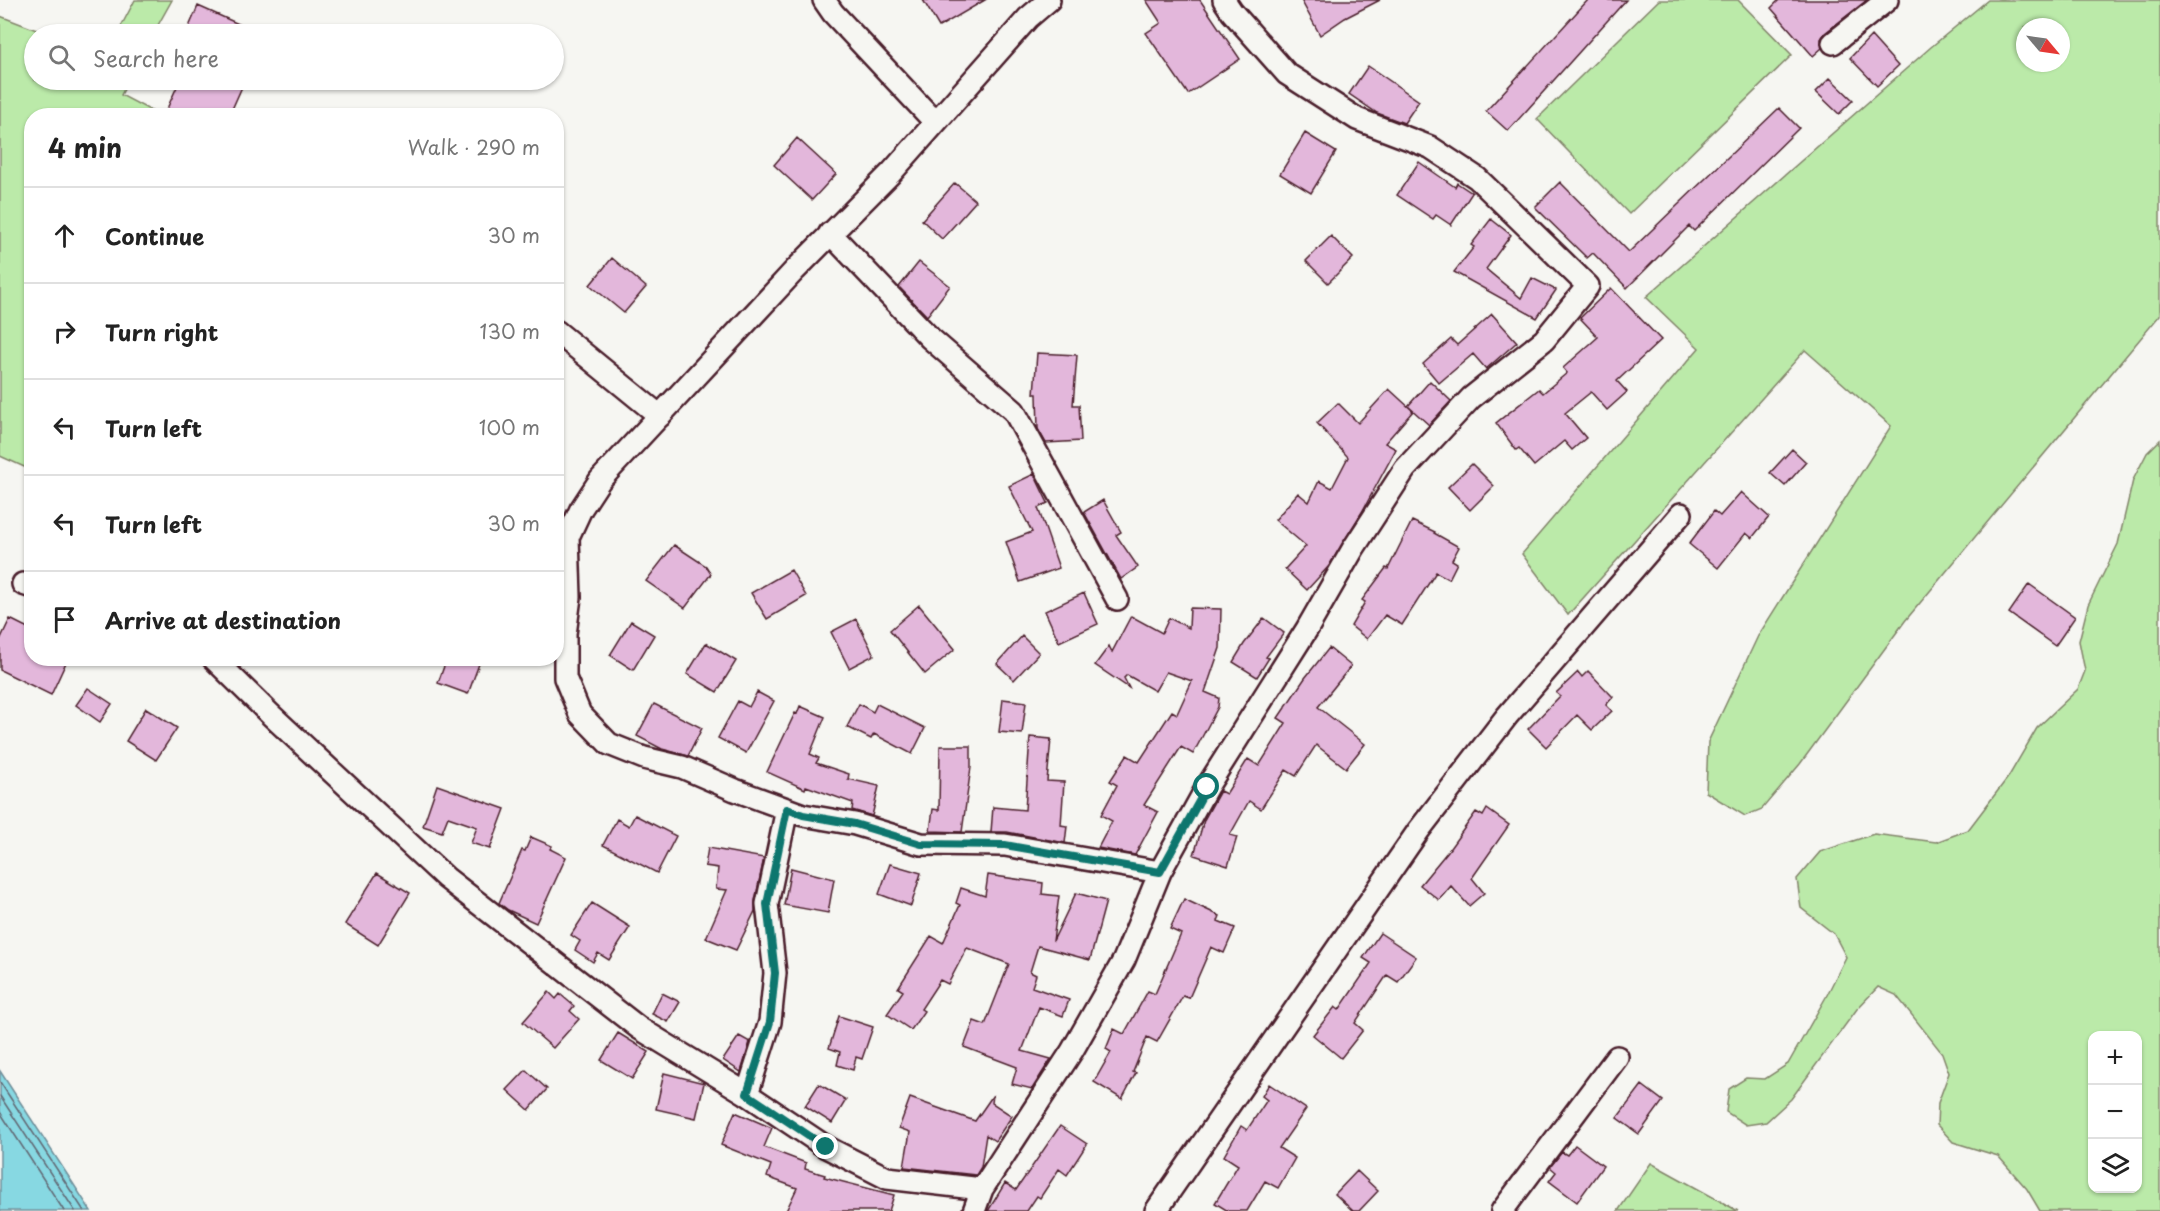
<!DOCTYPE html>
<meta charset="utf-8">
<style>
body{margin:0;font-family:"Playpen Sans",sans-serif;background:#f6f6f6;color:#222}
.controls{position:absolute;right:18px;bottom:18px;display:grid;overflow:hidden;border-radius:12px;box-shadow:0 2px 4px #0004}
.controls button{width:54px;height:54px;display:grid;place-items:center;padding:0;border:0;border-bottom:2px solid #e0e0e0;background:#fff;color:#222;font:30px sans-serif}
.compass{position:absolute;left:2016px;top:18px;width:54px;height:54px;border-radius:50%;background:#fff;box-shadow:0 2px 4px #0004;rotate:119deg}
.stop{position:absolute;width:18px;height:18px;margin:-14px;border:4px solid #0f766e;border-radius:50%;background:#fff}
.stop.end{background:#0f766e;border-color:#fff;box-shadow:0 2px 6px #0008}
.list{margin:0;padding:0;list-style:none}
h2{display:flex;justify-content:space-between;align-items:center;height:78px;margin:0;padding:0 24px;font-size:26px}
h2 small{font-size:20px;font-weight:400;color:#767676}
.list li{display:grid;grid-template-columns:39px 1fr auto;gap:18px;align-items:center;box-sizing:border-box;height:96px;padding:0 24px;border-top:2px solid #e0e0e0}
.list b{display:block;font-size:22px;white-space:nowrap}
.list em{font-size:20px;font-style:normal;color:#767676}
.icon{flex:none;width:33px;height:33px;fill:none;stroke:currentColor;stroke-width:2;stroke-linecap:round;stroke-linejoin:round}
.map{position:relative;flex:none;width:2160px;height:1211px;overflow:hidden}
.search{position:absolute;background:#fff;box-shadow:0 2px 4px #0004;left:24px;top:24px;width:540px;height:66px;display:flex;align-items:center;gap:15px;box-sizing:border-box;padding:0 21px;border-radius:33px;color:#767676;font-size:22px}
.panel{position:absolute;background:#fff;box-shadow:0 2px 4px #0004;left:24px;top:108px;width:540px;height:558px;border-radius:24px}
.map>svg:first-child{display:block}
.green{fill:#bbeaa9;stroke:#82846a;stroke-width:1.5;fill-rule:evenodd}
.water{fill:#87d8e2;stroke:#6f8e99;stroke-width:1.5}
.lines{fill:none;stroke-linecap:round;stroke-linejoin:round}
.shore{stroke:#626974;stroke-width:1.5}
.building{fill:#e3b7db;stroke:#4a1f2b;stroke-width:1.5}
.minor-casing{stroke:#4a1f2b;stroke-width:26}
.minor{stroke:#f6f6f2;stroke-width:21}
.route{stroke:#0f766e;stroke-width:8}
</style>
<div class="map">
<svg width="2160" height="1211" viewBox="0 0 2160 1211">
<rect width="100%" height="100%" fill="#f6f6f2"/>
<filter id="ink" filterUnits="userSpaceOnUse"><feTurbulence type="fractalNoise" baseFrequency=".0167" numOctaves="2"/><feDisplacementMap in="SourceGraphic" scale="12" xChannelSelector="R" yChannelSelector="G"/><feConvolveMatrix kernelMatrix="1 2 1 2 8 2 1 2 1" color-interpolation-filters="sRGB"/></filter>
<g filter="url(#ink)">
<!-- green -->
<path class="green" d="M135,0H172L153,34H117Z
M1659,0H1738L1792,55L1629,214L1537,119Z
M1988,0H2160V315L1905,621L1800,764L1762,809L1745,816L1706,792L1708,742L1758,636L1891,426L1805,350L1568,615L1522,554L1699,348L1646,297L1931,47ZM2025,27H2061V63H2025Z
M0,16L47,34H34V80H129L121,95L159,115L32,116L31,470L0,456Z
M2160,440V1211H2040L2027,1189L1998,1156L1953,1142L1937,1125L1938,1103L1949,1073L1942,1053L1896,995L1878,987L1857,1009L1791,1099L1766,1122L1746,1125L1726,1112L1729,1089L1746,1078L1765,1079L1788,1064L1826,997L1846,957L1834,934L1801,908L1797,879L1820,852L1874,834L1936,842L1968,830L2009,776L2037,728L2078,689L2085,671L2079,641L2088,605L2118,544L2133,480L2147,453ZM2092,1036H2138V1188H2092Z
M1651,1163L1738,1211H1618Z"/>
<!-- water -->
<path class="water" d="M0,1071L91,1211H0Z"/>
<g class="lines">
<!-- shore -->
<path class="shore" d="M0,1082L84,1211
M0,1096L75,1211
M0,1112L64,1211"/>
</g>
<!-- building -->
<path class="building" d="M923,0H985L939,27Z
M1146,0H1200L1240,59L1188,94L1146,33L1161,23Z
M1301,0H1380L1345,18L1320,35Z
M1588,0H1626L1508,131L1486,111Z
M1779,0H1867L1825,33L1821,39L1822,48L1813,56L1771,8Z
M198,6L261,34H186Z
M1871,36L1898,66L1877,86L1850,58Z
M1368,66L1419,101L1404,123L1377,113L1349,94Z
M1830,78L1853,100L1839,114L1816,92Z
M180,80H245L229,116H175L166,111Z
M1779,108L1799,128L1694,231L1689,226L1627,288L1593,253L1587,258L1535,207L1560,182L1629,252Z
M1305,133L1336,152L1311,193L1280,174Z
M797,138L836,174L812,200L774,165Z
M1419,162L1455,187L1457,183L1472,193L1451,225L1436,215L1433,219L1397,195Z
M955,183L976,201L942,239L922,220Z
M1491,219L1511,235L1486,269L1521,298L1532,278L1556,290L1537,318L1454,272L1474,247L1471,245Z
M1331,236L1353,258L1328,283L1306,261Z
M612,258L646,287L624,313L590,285Z
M919,262L950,286L927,316L899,287Z
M1611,288L1661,340L1617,381L1627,392L1607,410L1591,392L1565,413L1586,438L1572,450L1564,441L1534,466L1519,448L1516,450L1496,423L1539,389L1543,393L1567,373L1563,368L1598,337L1580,318Z
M1492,314L1517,342L1486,369L1473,354L1439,383L1423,364L1451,339L1457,345Z
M1037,353L1077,355L1073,405H1079L1081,441L1046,443L1038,429L1037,394H1034Z
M1430,381L1451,401L1429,425L1408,406Z
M1389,389L1413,411L1385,443L1396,449L1362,512L1329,566L1307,590L1285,569L1306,546L1275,520L1298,493L1309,502L1319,481L1332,488L1348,457L1317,423L1338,403L1358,423Z
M1792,449L1806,462L1785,486L1770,473Z
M1472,464L1494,486L1470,510L1448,487Z
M1034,474L1048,503L1038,508L1059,568L1020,582L1006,542L1032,532L1009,486Z
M1741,492L1769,517L1752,538L1746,533L1718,568L1689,544L1714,511L1720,516Z
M1103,500L1121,532L1116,535L1138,567L1121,579L1084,512Z
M1412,521L1435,532L1434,533L1459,547L1452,560L1457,563L1449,579L1436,572L1402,625L1385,615L1367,639L1351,626L1365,602L1362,600L1386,568L1388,569Z
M674,545L706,566L711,574L685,608L646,581Z
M791,570L806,596L767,619L751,593Z
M2029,584L2075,617L2055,646L2009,613Z
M1084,593L1098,624L1059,642L1045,611Z
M919,605L955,649L925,674L890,630Z
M1190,608L1221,609L1220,648L1205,692L1219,698L1218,707L1193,754L1181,747L1144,805L1158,812L1135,855L1098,848L1112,821L1101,815L1117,785L1110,781L1127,755L1139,762L1172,711L1177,714L1192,681L1166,672L1155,691L1127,675L1124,678L1129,688L1095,665L1109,646L1112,652L1131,616L1162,633L1169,618L1189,628Z
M1264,618L1284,633L1266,657L1269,658L1257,677L1233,662L1244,644Z
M10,619L32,630V658H68L51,695L0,670V640Z
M856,619L874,655L849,668L831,632Z
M631,621L654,635L633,670L610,655Z
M1022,636L1039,653L1014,680L997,664Z
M706,643L736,661L717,692L687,674Z
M1329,648L1351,666L1318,707L1365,744L1346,768L1316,745L1296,776L1286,770L1261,809L1249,801L1230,835L1237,837L1228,866L1194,855L1204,820L1220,791L1226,794L1248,759L1259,766L1286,723L1278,718L1305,678Z
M447,658H465L479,664L468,694L438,683Z
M1588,671L1613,697L1606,705L1612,711L1592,730L1577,715L1546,747L1528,729L1560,696L1556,693L1578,672L1582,677Z
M88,688L112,704L100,722L76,705Z
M757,692L774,701L746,753L718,738L738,701L749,707Z
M1003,699L1026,702L1022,734L999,732Z
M654,704L702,728L688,756L662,749L637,736Z
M859,704L873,712L877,704L925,728L912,754L874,734L871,739L847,727Z
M800,706L825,717L810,754L819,758L816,763L849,774L848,779L879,786L872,816L852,810L853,803L806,786L805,789L767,772L795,713L797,714Z
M146,708L177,728L156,760L126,741Z
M1030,737L1051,739L1047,781L1064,782L1061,825L1067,826L1065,843L1007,832H991L993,807L1025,810Z
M940,746H971V767L962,832L930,831L933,809L939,810Z
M437,785L505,809L490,849L471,843L477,827L448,817L442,832L423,826Z
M1487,809L1509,825L1472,878L1484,893L1469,906L1451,886L1439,900L1420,885L1448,851L1476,812L1483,816Z
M635,815L676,836L657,873L603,845L617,819L629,826Z
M531,837L552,846L550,849L566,857L536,923L508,910L499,903L522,850L525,851Z
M708,848L764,858L755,901V911L736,950L706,938L727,890L716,889L718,868L705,866Z
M890,864L921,873L911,906L879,894Z
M791,868L834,879L828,913L784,905Z
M377,873L410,893L378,945L345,924Z
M988,875L1043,883L1042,894L1059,896L1053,941L1076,893L1106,901L1090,960L1038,946L1030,972L1036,975L1032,987L1069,1000L1063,1016L1039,1007L1022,1051L1051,1059L1032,1089L1012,1084L1017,1067L964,1047L974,1021L985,1025L1009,964L967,948L948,984L940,980L921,1009L924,1011L911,1030L887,1014L903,991L898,988L931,936L943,943L960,905L956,903L961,888L985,896Z
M1184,899L1220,916L1218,921L1235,928L1224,953L1211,947L1189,998L1183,996L1157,1042L1147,1037L1133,1072L1136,1073L1122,1099L1094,1082L1111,1052L1106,1049L1114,1029L1124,1034L1148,991L1155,994L1181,934L1170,929Z
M592,903L630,927L609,960L598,953L593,962L575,950L580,941L571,935Z
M1380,933L1416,957L1398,982L1387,975L1355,1023L1363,1030L1341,1058L1313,1035L1335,1007L1339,1010L1371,963L1363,958Z
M549,992L556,999L560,994L574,1006L570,1011L579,1019L553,1048L523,1022Z
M662,993L680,1002L668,1022L652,1014Z
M839,1016L873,1027L862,1059L856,1057L853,1070L837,1065L840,1052L829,1048Z
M618,1033L649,1052L632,1079L601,1060Z
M739,1036L750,1042L741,1072L723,1060Z
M526,1070L547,1089L529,1110L507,1090Z
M664,1073L704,1083L696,1118L656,1109Z
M819,1084L846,1100L832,1123L805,1106Z
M1269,1084L1306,1109L1279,1148L1295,1158L1278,1188L1265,1181L1247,1211H1228L1215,1203L1238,1165L1224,1156L1241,1126L1247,1130L1267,1100L1262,1096Z
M1642,1085L1663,1101L1639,1134L1617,1118Z
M993,1095L992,1103L1012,1116L995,1141L986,1135L981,1167L976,1175L904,1167L910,1132L899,1128L910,1098L975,1121Z
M735,1112L772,1128L764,1147L806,1163L805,1169L825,1175L824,1177L894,1195L889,1211H786L797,1188L767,1177L771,1165L721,1145Z
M1060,1126L1087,1144L1067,1175L1059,1169L1040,1198L1037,1196L1027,1211H988L1005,1183L1016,1190Z
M1575,1145L1603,1166L1577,1202L1549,1181L1556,1172L1550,1167L1562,1152L1567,1155Z
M1357,1171L1378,1191L1359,1211H1353L1335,1194Z"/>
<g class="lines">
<!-- minor casing -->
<g class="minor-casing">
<path id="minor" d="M824,0L833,13L935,122
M1049,0L1028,18L891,173L795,270L600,480L581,509L568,537L570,597L565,634V678L580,714L609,744L644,758L682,767L735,790L803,815L855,824L921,844L1005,845L1160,872
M1833,43L1887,0
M830,233L930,338L1014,411L1117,599
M556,331L660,416
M23,584L32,587
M213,658L271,715L446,878L639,1028L747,1094L826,1147L887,1178L982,1189
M747,1094L770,1022L775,973L767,904L787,809
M974,1211L982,1189L1072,1051L1124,960L1160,872L1207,787L1307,629L1353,549L1405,469L1471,398L1544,340L1588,286L1477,178L1430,147L1357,119L1287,74L1232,12L1224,0
M1156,1211L1419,830L1507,716L1681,514
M1502,1211L1617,1057"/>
</g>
<!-- minor -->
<use href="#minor" class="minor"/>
</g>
</g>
<g class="lines" filter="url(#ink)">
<!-- route -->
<path class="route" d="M826,1147L747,1094L770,1022L775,973L767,904L787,809L803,815L855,824L921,844L1005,845L1160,872L1207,787"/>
</g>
</svg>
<div class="controls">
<button>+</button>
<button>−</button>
<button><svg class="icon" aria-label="layers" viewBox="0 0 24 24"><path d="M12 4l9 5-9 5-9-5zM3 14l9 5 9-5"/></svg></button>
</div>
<svg class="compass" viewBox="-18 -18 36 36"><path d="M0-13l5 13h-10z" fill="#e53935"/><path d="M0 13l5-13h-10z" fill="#767676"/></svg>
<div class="stop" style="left:1207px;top:787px"></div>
<div class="stop end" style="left:826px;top:1147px"></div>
<div class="search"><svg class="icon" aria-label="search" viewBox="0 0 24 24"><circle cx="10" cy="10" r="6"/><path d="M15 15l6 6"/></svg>Search here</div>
<section class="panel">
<h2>4 min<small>Walk · 290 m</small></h2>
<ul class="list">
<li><svg class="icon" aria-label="ahead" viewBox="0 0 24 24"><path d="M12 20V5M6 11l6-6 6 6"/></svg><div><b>Continue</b></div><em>30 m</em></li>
<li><svg class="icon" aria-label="right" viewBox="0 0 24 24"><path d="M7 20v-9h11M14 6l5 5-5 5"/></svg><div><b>Turn right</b></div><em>130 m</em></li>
<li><svg class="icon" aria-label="left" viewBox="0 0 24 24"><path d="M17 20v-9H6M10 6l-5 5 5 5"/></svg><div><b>Turn left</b></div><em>100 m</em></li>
<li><svg class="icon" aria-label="left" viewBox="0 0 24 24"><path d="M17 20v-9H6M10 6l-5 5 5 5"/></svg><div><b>Turn left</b></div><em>30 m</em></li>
<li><svg class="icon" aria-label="arrive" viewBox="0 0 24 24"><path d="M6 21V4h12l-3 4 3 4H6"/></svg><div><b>Arrive at destination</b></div></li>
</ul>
</section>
</div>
